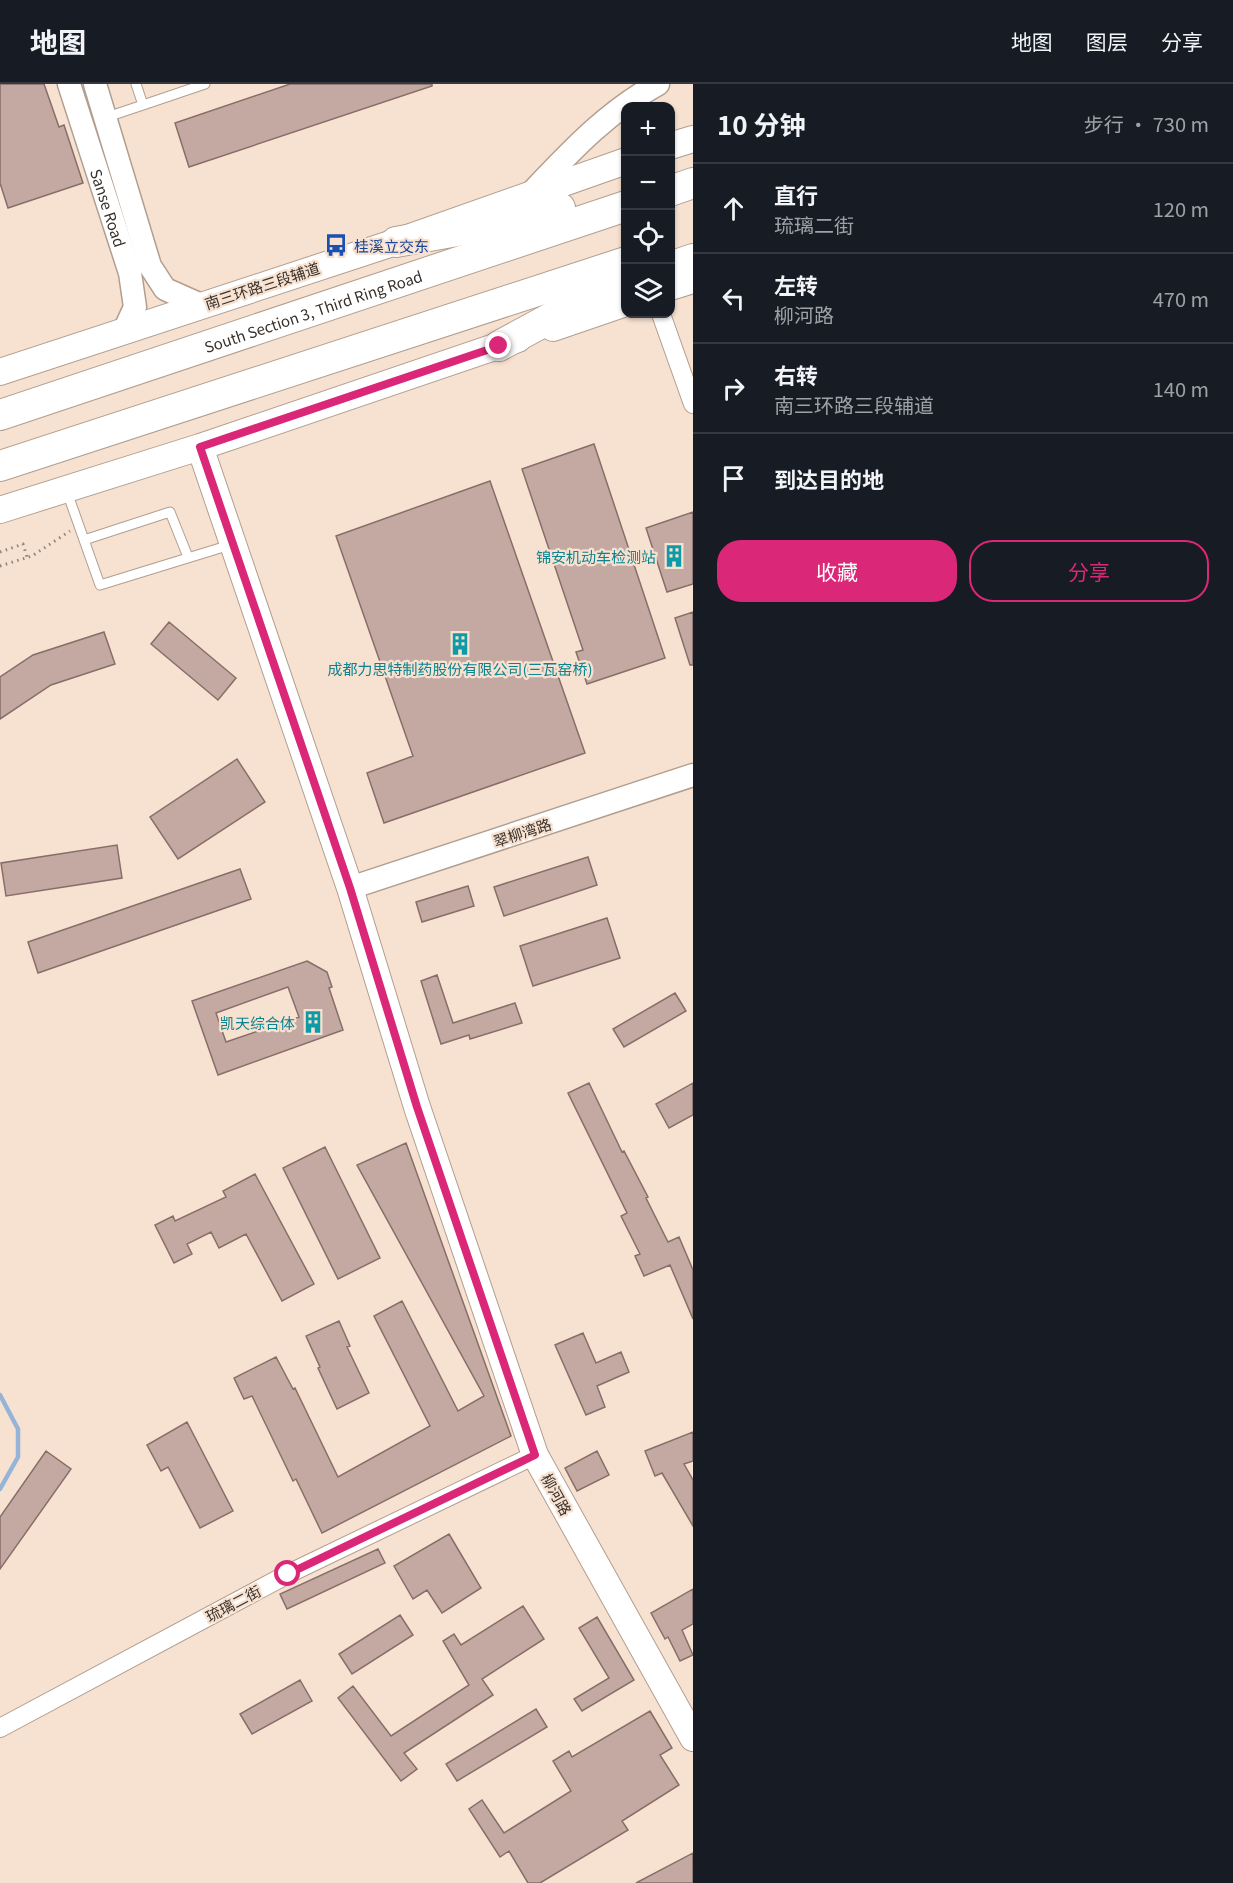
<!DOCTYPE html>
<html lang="zh">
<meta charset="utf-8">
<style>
body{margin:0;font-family:Georgia,"Noto Sans SC",serif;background:#20242c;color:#f1f3f6}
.controls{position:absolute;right:18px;top:18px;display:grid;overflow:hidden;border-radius:12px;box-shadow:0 2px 4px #0004}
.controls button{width:54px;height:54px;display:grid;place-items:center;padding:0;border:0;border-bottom:2px solid #363941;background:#171b24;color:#f1f3f6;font:30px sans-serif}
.stop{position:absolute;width:18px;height:18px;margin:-14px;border:4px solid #db2777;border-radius:50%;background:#fff}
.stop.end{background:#db2777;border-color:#fff;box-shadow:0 2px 6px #0008}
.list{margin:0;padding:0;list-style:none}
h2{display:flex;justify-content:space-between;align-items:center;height:78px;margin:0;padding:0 24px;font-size:26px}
h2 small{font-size:20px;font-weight:400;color:#9ea1a6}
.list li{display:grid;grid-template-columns:39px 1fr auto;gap:18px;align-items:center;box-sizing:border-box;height:90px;padding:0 24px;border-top:2px solid #363941}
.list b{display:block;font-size:22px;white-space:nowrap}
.list p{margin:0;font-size:20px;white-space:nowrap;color:#9ea1a6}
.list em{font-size:20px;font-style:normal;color:#9ea1a6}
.actions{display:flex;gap:12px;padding:18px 24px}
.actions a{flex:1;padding:14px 0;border:2px solid #db2777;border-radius:24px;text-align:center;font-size:21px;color:#db2777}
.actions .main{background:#db2777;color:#fff}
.icon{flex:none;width:33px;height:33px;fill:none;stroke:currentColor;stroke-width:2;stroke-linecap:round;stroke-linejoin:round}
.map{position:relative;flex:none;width:693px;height:1799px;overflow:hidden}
header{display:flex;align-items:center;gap:36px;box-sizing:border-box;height:84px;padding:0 30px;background:#171b24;border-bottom:2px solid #363941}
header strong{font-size:28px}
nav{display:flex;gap:33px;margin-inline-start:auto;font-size:21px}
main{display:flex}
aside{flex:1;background:#171b24}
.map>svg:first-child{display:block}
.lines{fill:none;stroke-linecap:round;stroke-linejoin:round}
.stream{stroke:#95b4d8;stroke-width:4.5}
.building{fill:#c3a9a2;stroke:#876e68;stroke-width:1.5;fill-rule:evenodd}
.service-casing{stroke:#b29e8f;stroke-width:11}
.minor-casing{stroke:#b29e8f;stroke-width:20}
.tertiary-casing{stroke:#b29e8f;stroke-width:25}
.secondary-casing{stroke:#b29e8f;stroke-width:28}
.trunk-casing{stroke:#b29e8f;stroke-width:32}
.path{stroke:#918378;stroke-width:3;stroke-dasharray:1.5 4.5;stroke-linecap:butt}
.service{stroke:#fff;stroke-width:9}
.minor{stroke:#fff;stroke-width:18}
.tertiary{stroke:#fff;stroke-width:22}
.secondary{stroke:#fff;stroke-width:26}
.trunk{stroke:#fff;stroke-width:30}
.route{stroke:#db2777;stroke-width:8}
.labels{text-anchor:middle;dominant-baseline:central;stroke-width:4.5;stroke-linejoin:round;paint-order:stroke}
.street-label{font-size:15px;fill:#38302a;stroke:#f7e2d1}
.transit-label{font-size:15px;fill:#164399;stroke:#f7e2d1;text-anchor:start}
.culture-label{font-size:15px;fill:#0d838f;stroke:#f7e2d1;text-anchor:end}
</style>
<header>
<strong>地图</strong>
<nav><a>地图</a><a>图层</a><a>分享</a></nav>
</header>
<main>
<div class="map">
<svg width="693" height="1799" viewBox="0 0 693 1799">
<rect width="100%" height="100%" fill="#f7e2d1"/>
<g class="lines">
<!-- stream -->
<path class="stream" d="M0,1311L18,1345V1373L0,1405"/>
</g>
<!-- building -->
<path class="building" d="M0,0H44L59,43L64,41L83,99L8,124L0,99Z
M290,0H432V2L189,83L175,39Z
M594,360L665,574L587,600L576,568L583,566L522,385Z
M490,397L585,669L384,739L367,689L413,672L336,452Z
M693,428V500L667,508L646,444Z
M693,528V581H690L675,534Z
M169,538L236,594L218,616L151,560Z
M104,548L115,580L51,601L0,635V593L33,571Z
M237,675L265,718L178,775L150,733Z
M117,761L122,794L6,812L1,779Z
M588,773L597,801L504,832L494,803Z
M240,785L251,815L38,889L28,858Z
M468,802L474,822L422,838L416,818Z
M607,834L620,874L533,902L520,862Z
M307,877L327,888L332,903L329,904L343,946L218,991L192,917ZM288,903L299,933L226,958L216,929Z
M437,891L453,939L515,919L522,939L470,955L469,951L441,960L421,897Z
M675,909L686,927L624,963L613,945Z
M589,999L622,1068L624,1067L648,1113L646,1114L668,1158L679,1153L693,1186V1235L670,1181L644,1192L635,1172L640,1170L621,1132L627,1129L568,1009Z
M693,999V1031L669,1044L656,1020Z
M406,1059L511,1352L322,1449L296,1395L293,1397L252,1312L244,1315L234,1294L276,1273L293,1305L295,1304L338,1393L430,1342L374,1232L402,1217L458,1327L484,1312L357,1081Z
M325,1063L380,1174L338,1195L283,1084Z
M255,1090L314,1200L282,1217L246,1150L219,1164L211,1148L187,1160L192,1170L174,1179L155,1141L173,1132L175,1137L226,1113L223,1107Z
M339,1237L350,1262L347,1263L369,1309L337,1325L318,1284L320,1283L306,1252Z
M583,1249L596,1279L621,1268L629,1288L597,1302L605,1323L586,1331L555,1261Z
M187,1338L233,1427L200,1444L168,1383L161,1387L147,1361Z
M693,1348V1377L684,1380L693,1396V1442L662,1389L655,1392L645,1367Z
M46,1367L71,1385L0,1485V1433Z
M597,1367L609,1391L577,1407L565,1384Z
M449,1450L481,1504L442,1529L427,1506L413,1515L394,1482Z
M378,1465L385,1479L287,1525L280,1510Z
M693,1505V1540L682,1546L693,1571L680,1577L668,1553L665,1555L651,1529Z
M523,1522L544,1555L482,1595L493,1611L404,1669L417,1685L401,1697L338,1614L353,1602L391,1652L469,1601L443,1557L454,1550L461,1561Z
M400,1531L413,1551L352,1590L339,1570Z
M597,1533L634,1596L582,1627L574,1615L609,1594L579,1544Z
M300,1596L312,1617L252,1650L240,1630Z
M536,1625L547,1643L457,1697L446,1680Z
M650,1627L672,1664L660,1671L679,1701L622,1737L628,1746L540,1799H528L509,1767L500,1773L469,1725L482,1716L504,1749L571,1707L553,1677L569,1667L572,1673Z
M693,1769V1799H636Z"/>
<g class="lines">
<!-- service casing -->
<g class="service-casing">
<path id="service" d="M143,21L205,0
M107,33L143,21L136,0
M67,408L100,501L230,461
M84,456L170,428L188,473"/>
</g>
<!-- minor casing -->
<g class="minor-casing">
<path id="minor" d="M661,230L693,320
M0,1644L288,1490L535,1371"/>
</g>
<!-- tertiary casing -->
<g class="tertiary-casing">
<g id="tertiary">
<path id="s1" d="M69,0L130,189L135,223L124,247"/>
<path d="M95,0L150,182L165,205L201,221"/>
<path d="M532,108C571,67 608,27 658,0"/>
<path d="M350,804L693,691"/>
</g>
</g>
<!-- secondary casing -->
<g class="secondary-casing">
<path id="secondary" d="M670,62L693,55
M670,203L693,196
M553,244L626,219
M0,288L396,158L626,77
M200,363L350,804L417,1023L535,1371L693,1654
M0,426L200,363L518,255"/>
</g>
<!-- trunk casing -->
<g class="trunk-casing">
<g id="trunk">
<path d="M670,107L693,99"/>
<path d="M396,158L529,134L560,124"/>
<path d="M670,183L693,175"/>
<path d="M499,262L604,205L626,198"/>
<path id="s2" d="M0,331L626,122"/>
<path d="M0,382L626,178"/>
</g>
</g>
<!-- path -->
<path class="path" d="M0,468L23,460L27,473
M0,482L32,472L70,447"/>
<!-- service -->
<use href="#service" class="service"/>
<!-- minor -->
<use href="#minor" class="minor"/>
<!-- tertiary -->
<use href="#tertiary" class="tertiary"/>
<!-- secondary -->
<use href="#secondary" class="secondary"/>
<!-- trunk -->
<use href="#trunk" class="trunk"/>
</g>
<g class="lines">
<!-- route -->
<path class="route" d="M288,1490L535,1371L417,1023L350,804L200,363L499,262"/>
</g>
<!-- icons -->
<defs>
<g id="bus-bare" transform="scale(1.8)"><path d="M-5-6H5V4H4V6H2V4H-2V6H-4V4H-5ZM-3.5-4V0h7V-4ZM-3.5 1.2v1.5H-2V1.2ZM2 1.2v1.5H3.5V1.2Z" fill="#1a4fb4" stroke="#f7e2d1" stroke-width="2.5" paint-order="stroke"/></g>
<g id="building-bare" transform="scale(1.8)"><path d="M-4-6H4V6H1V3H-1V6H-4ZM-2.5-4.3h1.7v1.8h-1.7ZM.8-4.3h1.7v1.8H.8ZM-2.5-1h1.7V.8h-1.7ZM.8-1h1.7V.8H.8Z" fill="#0f9aa8" stroke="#f7e2d1" stroke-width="2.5" paint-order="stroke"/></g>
</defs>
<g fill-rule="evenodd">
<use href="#bus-bare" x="336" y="161"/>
<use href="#building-bare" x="674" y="472"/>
<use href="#building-bare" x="460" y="560"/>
<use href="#building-bare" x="313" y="938"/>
</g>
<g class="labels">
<!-- street labels -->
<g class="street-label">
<text stroke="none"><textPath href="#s1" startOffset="130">Sanse Road</textPath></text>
<text transform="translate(262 201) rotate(-18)">南三环路三段辅道</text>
<text stroke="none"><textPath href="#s2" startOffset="330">South Section 3, Third Ring Road</textPath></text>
<text transform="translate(522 748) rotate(-18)">翠柳湾路</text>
<text transform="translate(557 1410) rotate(61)">柳河路</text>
<text transform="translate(233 1519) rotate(-28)">琉璃二街</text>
</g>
<!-- transit labels -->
<g class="transit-label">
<text x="354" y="161">桂溪立交东</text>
</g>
<!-- culture labels -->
<g class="culture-label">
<text x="656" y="472">锦安机动车检测站</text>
<text x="460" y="584" text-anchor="middle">成都力思特制药股份有限公司(三瓦窑桥)</text>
<text x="295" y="938">凯天综合体</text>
</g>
</g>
</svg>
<div class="controls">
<button>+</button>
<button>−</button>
<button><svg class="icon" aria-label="locate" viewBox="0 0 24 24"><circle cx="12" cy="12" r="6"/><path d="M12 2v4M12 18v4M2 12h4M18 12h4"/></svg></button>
<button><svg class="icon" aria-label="layers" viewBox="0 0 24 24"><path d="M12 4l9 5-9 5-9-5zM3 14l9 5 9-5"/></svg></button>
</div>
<div class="stop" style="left:288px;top:1490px"></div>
<div class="stop end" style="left:499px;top:262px"></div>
</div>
<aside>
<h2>10 分钟<small>步行 · 730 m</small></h2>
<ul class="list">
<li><svg class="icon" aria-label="ahead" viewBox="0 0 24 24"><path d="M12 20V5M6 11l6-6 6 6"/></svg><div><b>直行</b><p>琉璃二街</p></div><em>120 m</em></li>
<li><svg class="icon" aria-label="left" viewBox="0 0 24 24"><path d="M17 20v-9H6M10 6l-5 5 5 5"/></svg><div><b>左转</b><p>柳河路</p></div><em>470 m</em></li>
<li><svg class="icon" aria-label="right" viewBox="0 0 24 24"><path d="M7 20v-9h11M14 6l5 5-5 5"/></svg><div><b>右转</b><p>南三环路三段辅道</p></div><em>140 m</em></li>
<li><svg class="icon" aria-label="arrive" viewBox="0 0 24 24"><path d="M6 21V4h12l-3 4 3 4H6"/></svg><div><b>到达目的地</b></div></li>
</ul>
<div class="actions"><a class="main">收藏</a><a>分享</a></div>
</aside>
</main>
